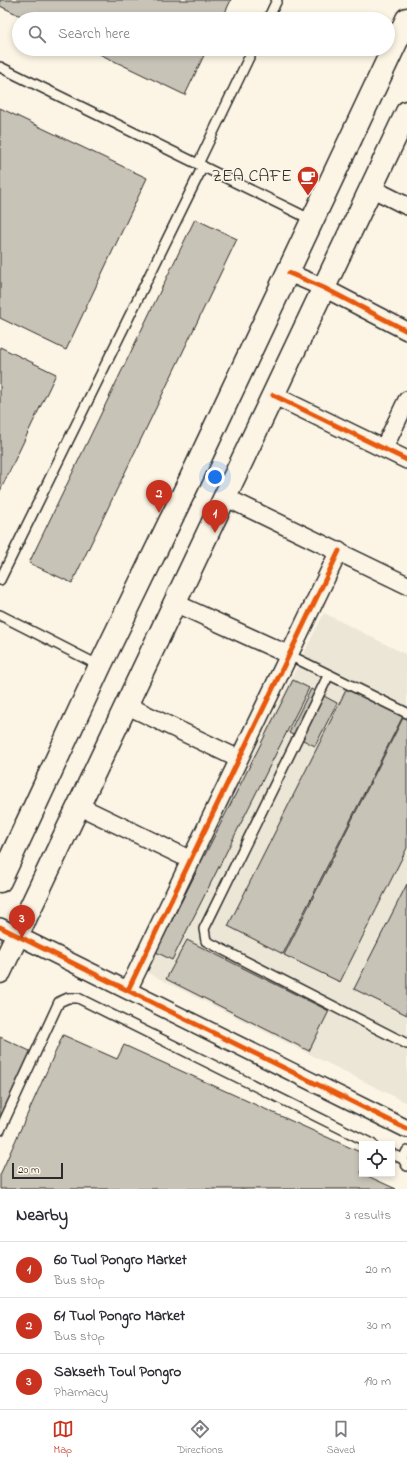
<!DOCTYPE html>
<style>
body{margin:0;font-family:"Indie Flower",sans-serif;background:#f2f2f3;color:#2b2b33}
.controls{position:absolute;right:12px;bottom:12px;display:grid;overflow:hidden;border-radius:0px;box-shadow:0 2px 6px #0003}
.controls button{width:36px;height:36px;display:grid;place-items:center;padding:0;border:0;border-bottom:1px solid #e1e1e2;background:#fff;color:#2b2b33;font:20px sans-serif}
.scale{position:absolute;left:12px;bottom:10px;width:51px;box-sizing:border-box;padding-left:4px;border:2px solid #2b2b2b;border-top:0;font-size:11px;line-height:14px;white-space:nowrap;color:#2b2b2b;-webkit-text-stroke:3px #fcf5e5;paint-order:stroke}
.you{position:absolute;left:215px;top:477px;width:14px;height:14px;margin:-10px;border:3px solid #fff;border-radius:50%;background:#1a73e8;box-shadow:0 0 0 6px #1a73e833}
.badge{display:grid;place-items:center;width:26px;height:26px;border-radius:50%;background:#c8321e;color:#fff;font-size:13px;font-weight:700}
.pin{position:absolute;translate:-50% -33px;filter:drop-shadow(0 1px 2px #0008)}
.pin::after{content:'';position:absolute;top:21px;width:14px;height:12px;background:inherit;clip-path:polygon(0 0,100% 0,50% 100%)}
.list{margin:0;padding:0;list-style:none}
h2{display:flex;justify-content:space-between;align-items:center;height:52px;margin:0;padding:0 16px;font-size:17px}
h2 small{font-size:13px;font-weight:400;color:#7c7c81}
.list li{display:grid;grid-template-columns:26px 1fr auto;gap:12px;align-items:center;box-sizing:border-box;height:56px;padding:0 16px;border-top:1px solid #e1e1e2}
.list b{display:block;font-size:15px;white-space:nowrap}
.list p{margin:0;font-size:13px;white-space:nowrap;color:#7c7c81}
.list em{font-size:13px;font-style:normal;color:#7c7c81}
.icon{flex:none;width:22px;height:22px;fill:none;stroke:currentColor;stroke-width:2;stroke-linecap:round;stroke-linejoin:round}
.map{position:relative;flex:none;width:407px;height:1189px;overflow:hidden}
.search{position:absolute;background:#fff;box-shadow:0 2px 6px #0003;left:12px;right:12px;top:12px;height:44px;display:flex;align-items:center;gap:10px;box-sizing:border-box;padding:0 14px;border-radius:22px;color:#7c7c81;font-size:15px}
.sheet{height:220px;background:#fff}
nav{display:flex;justify-content:space-around;align-items:center;box-sizing:border-box;height:56px;border-top:1px solid #e1e1e2;background:#fff;font-size:11px;color:#7c7c81}
nav a{display:grid;justify-items:center;gap:2px}
nav .on{color:#c8321e}
.map>svg:first-child{display:block}
.built{fill:#ece6d7}
.building{fill:#c8c3b7;stroke:#2b2b2b}
.lines{fill:none;stroke-linecap:round;stroke-linejoin:round}
.lane-casing{stroke:#2b2b2b;stroke-width:12}
.street-casing{stroke:#2b2b2b;stroke-width:20}
.primary-casing{stroke:#2b2b2b;stroke-width:25}
.lane{stroke:#fcf5e5;stroke-width:9}
.street{stroke:#fcf5e5;stroke-width:17}
.primary{stroke:#fcf5e5;stroke-width:22}
.cycleway-casing{stroke:#fcf5e5;stroke-width:8}
.cycleway{stroke:#e8590c;stroke-width:5}
.labels{text-anchor:middle;dominant-baseline:central;stroke-width:3;stroke-linejoin:round;paint-order:stroke}
.poi-label{font-size:18px;fill:#2b2b2b;stroke:#fcf5e5;text-anchor:end}
</style>
<div class="map">
<svg width="407" height="1189" viewBox="0 0 407 1189">
<rect width="100%" height="100%" fill="#fcf5e5"/>
<filter id="ink" filterUnits="userSpaceOnUse"><feTurbulence type="fractalNoise" baseFrequency=".025" numOctaves="2"/><feDisplacementMap in="SourceGraphic" scale="8" xChannelSelector="R" yChannelSelector="G"/><feConvolveMatrix kernelMatrix="1 2 1 2 8 2 1 2 1" color-interpolation-filters="sRGB"/></filter>
<g filter="url(#ink)">
<!-- built -->
<path class="built" d="M324,613L407,655V1103L144,971Z"/>
<!-- building -->
<path class="building" d="M0,0H231L222,19H27L0,6Z
M89,49H207L185,95Z
M0,108L147,178L66,350L0,318Z
M195,219L237,239L72,583L29,563Z
M0,347L56,374L0,491Z
M293,680L309,688L172,960L156,952Z
M347,688L403,716L283,954L228,926Z
M311,689L337,703L315,746L289,733Z
M404,716L407,718V848L340,982L284,955Z
M407,884V1015L354,989Z
M187,940L329,1011L309,1051L166,979Z
M63,1035L117,1059L124,1045L362,1153V1170L361,1173L396,1189H0V1175Z
M0,1037L32,1052L0,1122Z"/>
<g class="lines">
<!-- lane casing -->
<g class="lane-casing">
<path id="lane" d="M268,19L277,0
M0,67L312,220
M198,164L253,49
M0,580L203,166
M0,615L100,666
M289,655L407,713
M329,674L204,929L206,941L407,1044
M0,1130L59,1002L68,998H78L372,1144
M407,1151L403,1159L407,1166
M392,1154L403,1159"/>
</g>
<!-- street casing -->
<g class="street-casing">
<path id="street" d="M371,188L407,206
M289,273L324,288L407,331
M273,395L407,460
M384,448L407,400
M225,497L407,585
M175,603L289,655
M126,705L239,759
M79,806L191,860
M0,927L407,1129
M128,990L339,551"/>
</g>
<!-- primary casing -->
<g class="primary-casing">
<path id="primary" d="M0,881L100,666L190,480L407,19
M0,972L407,112"/>
</g>
<!-- lane -->
<use href="#lane" class="lane"/>
<!-- street -->
<use href="#street" class="street"/>
<!-- primary -->
<use href="#primary" class="primary"/>
<!-- cycleway casing -->
<g class="cycleway-casing">
<path id="cycleway" d="M289,273L324,288L407,331
M273,395L407,460
M0,927L407,1129
M128,990L339,551"/>
</g>
<!-- cycleway -->
<use href="#cycleway" class="cycleway"/>
</g>
</g>
<!-- icons -->
<defs>
<g id="cafe-pin" transform="scale(1.15)"><path d="M0 17L-7.5 6A9.5 9.5 0 1 1 7.5 6Z" fill="#c8321e" stroke="#fcf5e5"/><path d="M-5.5-4.5H6V0H3Q3 3.5 0 3.5H-2.5Q-5.5 3.5-5.5 0ZM3-3.2v2h1.7v-2ZM-6 4.5H4V6H-6Z" fill="#fff"/></g>
</defs>
<g fill-rule="evenodd">
<use href="#cafe-pin" x="308" y="177"/>
</g>
<g class="labels">
<!-- poi labels -->
<g class="poi-label">
<text x="292" y="177">ZEA CAFE</text>
</g>
</g>
</svg>
<div class="controls">
<button><svg class="icon" aria-label="locate" viewBox="0 0 24 24"><circle cx="12" cy="12" r="6"/><path d="M12 2v4M12 18v4M2 12h4M18 12h4"/></svg></button>
</div>
<div class="scale">20 m</div>
<div class="you"></div>
<div class="pin badge" style="left:215px;top:533px">1</div>
<div class="pin badge" style="left:159px;top:513px">2</div>
<div class="pin badge" style="left:22px;top:938px">3</div>
<div class="search"><svg class="icon" aria-label="search" viewBox="0 0 24 24"><circle cx="10" cy="10" r="6"/><path d="M15 15l6 6"/></svg>Search here</div>
</div>
<section class="sheet">
<h2>Nearby<small>3 results</small></h2>
<ul class="list">
<li><span class="badge">1</span><div><b>60 Tuol Pongro Market</b><p>Bus stop</p></div><em>20 m</em></li>
<li><span class="badge">2</span><div><b>61 Tuol Pongro Market</b><p>Bus stop</p></div><em>30 m</em></li>
<li><span class="badge">3</span><div><b>Sakseth Toul Pongro</b><p>Pharmacy</p></div><em>190 m</em></li>
</ul>
</section>
<nav>
<a class="on"><svg class="icon" aria-label="map" viewBox="0 0 24 24"><path d="M3 6l6-2 6 2 6-2v14l-6 2-6-2-6 2zM9 4v14M15 6v14"/></svg>Map</a>
<a><svg class="icon" aria-label="directions" viewBox="0 0 24 24"><path d="M12 3l9 9-9 9-9-9zM9 14v-3h6M13 9l2 2-2 2"/></svg>Directions</a>
<a><svg class="icon" aria-label="saved" viewBox="0 0 24 24"><path d="M7 4h10v16l-5-4-5 4z"/></svg>Saved</a>
</nav>
